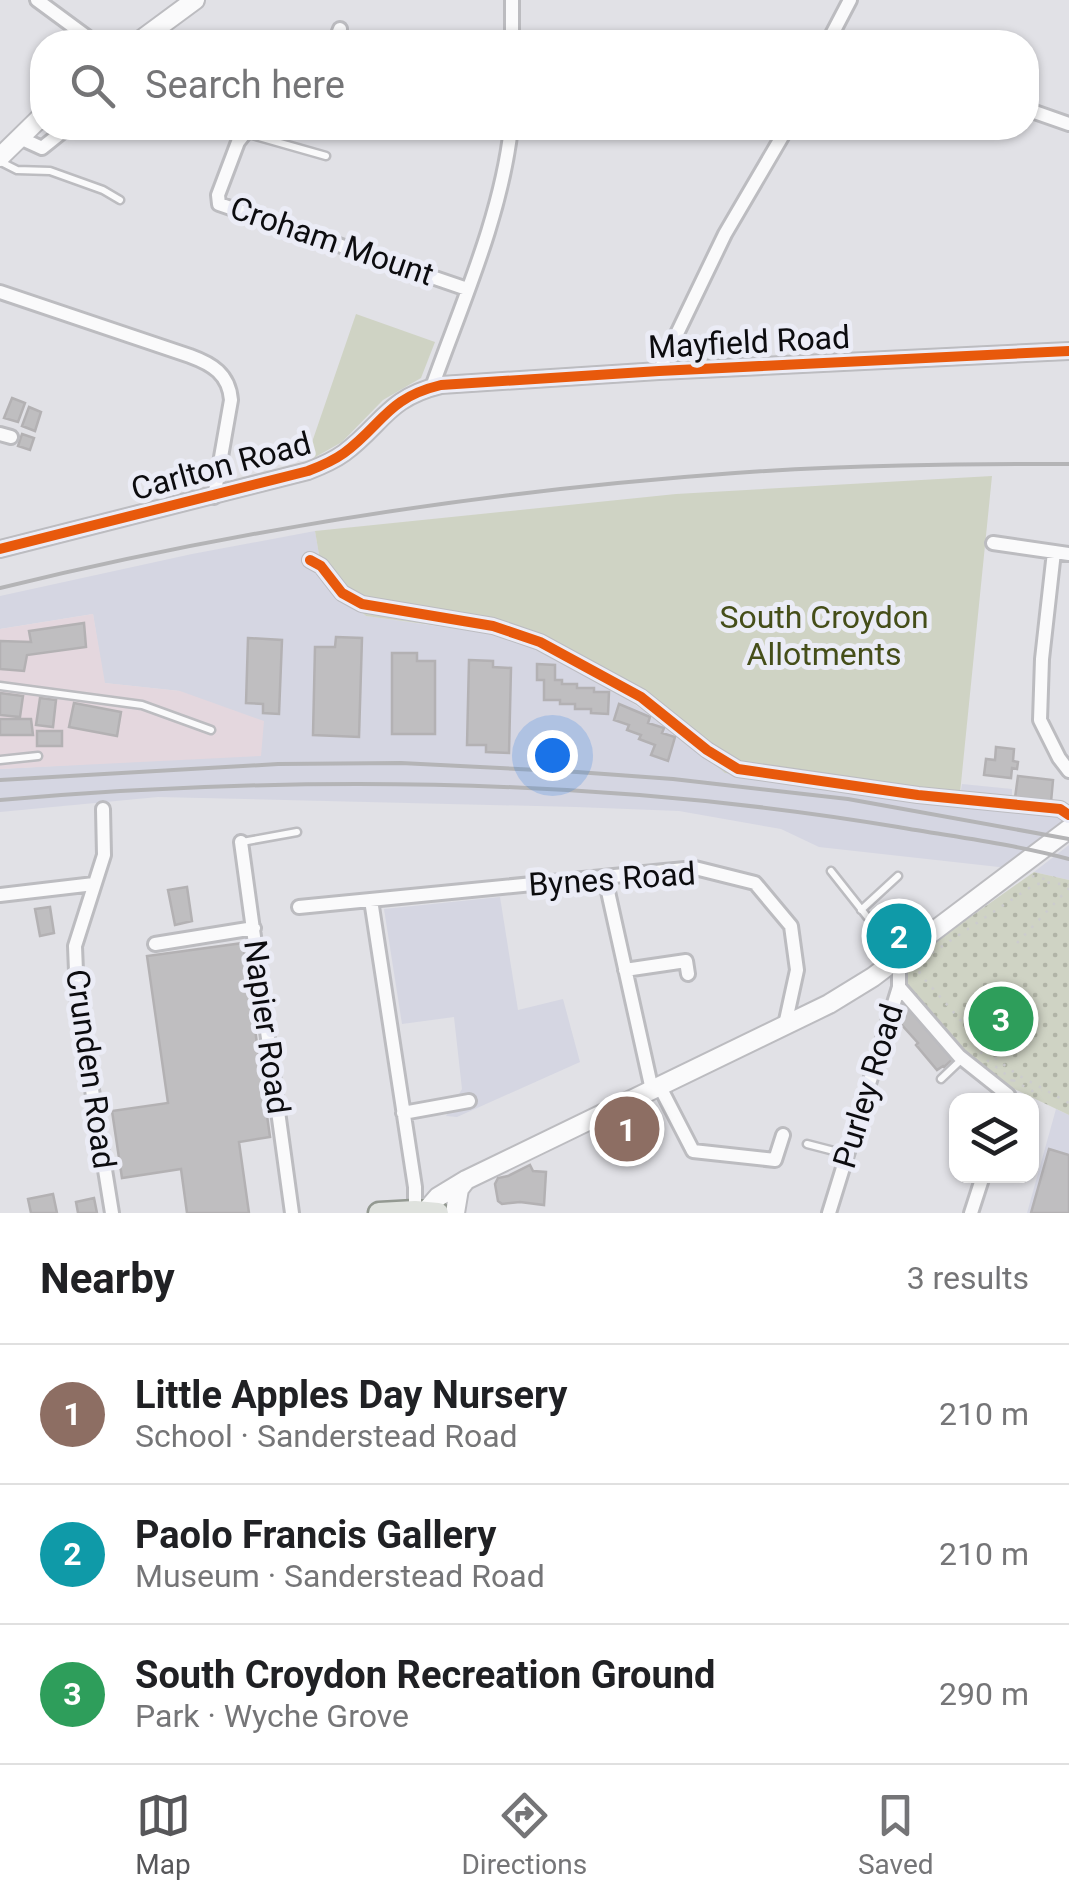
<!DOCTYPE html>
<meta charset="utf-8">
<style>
body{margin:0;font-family:Roboto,sans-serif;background:#f6f6f6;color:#202124}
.controls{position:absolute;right:30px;bottom:30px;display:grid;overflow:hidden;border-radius:20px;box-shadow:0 2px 8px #0004}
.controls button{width:90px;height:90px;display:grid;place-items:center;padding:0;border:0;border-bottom:2px solid #e0e0e0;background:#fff;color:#202124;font:50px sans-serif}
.you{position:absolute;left:552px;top:755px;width:35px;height:35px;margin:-25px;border:8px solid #fff;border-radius:50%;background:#1a73e8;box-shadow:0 0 0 15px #1a73e833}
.badge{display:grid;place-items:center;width:65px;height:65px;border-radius:50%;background:#57575a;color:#fff;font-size:32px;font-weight:700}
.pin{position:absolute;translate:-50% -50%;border:5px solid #fff;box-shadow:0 2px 10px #0006}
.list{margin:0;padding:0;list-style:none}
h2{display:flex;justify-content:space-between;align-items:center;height:130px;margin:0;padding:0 40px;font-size:42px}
h2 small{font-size:32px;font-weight:400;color:#757577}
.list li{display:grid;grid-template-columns:65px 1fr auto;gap:30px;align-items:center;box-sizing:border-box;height:140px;padding:0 40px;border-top:2px solid #e0e0e0}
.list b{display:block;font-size:38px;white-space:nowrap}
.list p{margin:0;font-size:32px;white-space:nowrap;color:#757577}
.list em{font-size:32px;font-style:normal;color:#757577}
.icon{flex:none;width:55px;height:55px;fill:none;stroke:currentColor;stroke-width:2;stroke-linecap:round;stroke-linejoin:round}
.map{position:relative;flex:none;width:1069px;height:1213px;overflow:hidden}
.search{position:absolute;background:#fff;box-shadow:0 2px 8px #0004;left:30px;right:30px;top:30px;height:110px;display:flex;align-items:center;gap:25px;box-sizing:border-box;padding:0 35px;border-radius:40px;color:#757577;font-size:38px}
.sheet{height:550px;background:#fff}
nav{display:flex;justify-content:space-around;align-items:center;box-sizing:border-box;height:140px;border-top:2px solid #e0e0e0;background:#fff;font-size:28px;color:#757577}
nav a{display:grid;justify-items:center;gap:5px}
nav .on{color:#57575a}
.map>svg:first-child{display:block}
.built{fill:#d5d6e2}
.industrial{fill:#e4d7de}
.green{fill:#cfd3c4}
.park{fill:url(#park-dots)}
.building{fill:#bfbec0;stroke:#b3b1b3;stroke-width:2.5}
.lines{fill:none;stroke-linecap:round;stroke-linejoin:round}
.service-casing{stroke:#bcbcc0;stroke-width:11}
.minor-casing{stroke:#bcbcc0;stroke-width:18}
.tertiary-casing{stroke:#bcbcc0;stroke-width:20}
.secondary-casing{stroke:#bcbcc0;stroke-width:22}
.primary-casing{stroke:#939991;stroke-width:25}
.path{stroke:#cccccd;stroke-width:2.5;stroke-dasharray:2.5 8;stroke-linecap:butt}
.service{stroke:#fafafb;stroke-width:6}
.minor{stroke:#fafafb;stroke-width:12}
.tertiary{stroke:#fafafb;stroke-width:15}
.secondary{stroke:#fafafb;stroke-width:18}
.primary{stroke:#dfe2de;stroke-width:20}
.rail{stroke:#b4b4b6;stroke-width:4}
.cycleway-casing{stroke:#ebecf6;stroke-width:16}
.cycleway{stroke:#e8590c;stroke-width:10}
.labels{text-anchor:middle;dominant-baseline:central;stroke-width:10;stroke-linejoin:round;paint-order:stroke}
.street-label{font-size:32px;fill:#0c0c0f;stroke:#ebecf6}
.park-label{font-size:32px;fill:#454e19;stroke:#ebecf6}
</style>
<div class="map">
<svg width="1069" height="1213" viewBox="0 0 1069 1213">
<defs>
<pattern id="park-dots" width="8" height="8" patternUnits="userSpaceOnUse" patternTransform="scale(2.5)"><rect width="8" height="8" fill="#cfd3c4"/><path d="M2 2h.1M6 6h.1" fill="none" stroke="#b1b4a7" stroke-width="1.8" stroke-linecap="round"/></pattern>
</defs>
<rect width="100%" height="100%" fill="#e1e1e6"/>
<!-- built -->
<path class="built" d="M315,531L323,578L366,616L513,637L617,692L691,744L959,802L962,784L1012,789V797L1069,805V820L1008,868L819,847L781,829L679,811L576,807L158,797L0,812V769L72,765L180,691L104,683L93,614L0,629V596L192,554Z
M1069,845V880L1034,872Z
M500,897L518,1010L563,999L580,1062L457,1117L446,1116L462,1089L454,1017L402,1024L384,909Z
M1056,1109L1069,1115V1213H1027Z"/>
<!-- industrial -->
<path class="industrial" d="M93,614L105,683L180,691L264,721L261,756L0,769V629Z"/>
<!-- green -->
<path class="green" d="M356,314L435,342L421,378L383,400L342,442L312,459L315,450L310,448Z
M992,476L959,803L725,773L691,744L617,690L513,636L366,616L323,578L315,531L676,494Z"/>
<!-- park -->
<path class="park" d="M1034,872L1069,880V1115L1010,1087L964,1053L904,986L905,963Z"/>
<!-- building -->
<path class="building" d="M12,398L25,403L18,422L4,418Z
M29,407L41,412L35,431L22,426Z
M22,434L34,438L30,450L18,446Z
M84,623L86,647L27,655L24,671L0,669V641L31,642L29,631Z
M336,637L362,638L359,737L313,735L315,647H335Z
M248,638L282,640L279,714L263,713V704L246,703Z
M392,653H417V661H435V734H392Z
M469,660L493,661V667L511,668L509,753L486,752V745H467Z
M537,664L555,665V680H562V684H577V688H594V692H609L608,714L591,713V709H575V704H560V700H544V680H537Z
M0,693L23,696L20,717L0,715Z
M40,698L56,700L53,727L36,725Z
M74,703L121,712L117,736L69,727Z
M619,704L650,717L648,723L664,728L662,733L675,737L668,761L651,755L655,745L639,739L641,735L627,730L629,725L614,720Z
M0,719H31L33,735H0Z
M37,731H62V746H37Z
M996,747L1014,749L1013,761L1018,762L1017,769L1012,768L1011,778L984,775L986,759L995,760Z
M1018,776L1053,780L1051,802L1015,798Z
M187,887L192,921L175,925L168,890Z
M50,907L54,933L40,936L35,909Z
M243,943L270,1137L239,1142L249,1213H187L181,1169L122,1178L112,1111L168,1103L147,956Z
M909,1003L955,1057L944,1067L943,1066L937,1070L916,1045L918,1043L901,1024L905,1017L903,1013Z
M1049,1149L1069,1155V1213H1031Z
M530,1165L533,1171L546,1172L544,1205L520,1202L502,1204L498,1201L495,1184L498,1178L508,1176Z
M53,1194L57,1213H31L28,1199Z
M94,1198L97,1213H78L76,1202Z"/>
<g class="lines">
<!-- service casing -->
<g class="service-casing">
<path id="service" d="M245,133L326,156
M1,162L17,170L50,171L103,190L120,200
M0,686L142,705L211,730
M0,760L38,756
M242,842L297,832
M831,871L899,957
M861,910L898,876
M941,1079L962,1059
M807,1144L834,1151L845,1158"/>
</g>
<!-- minor casing -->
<g class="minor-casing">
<path id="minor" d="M37,0L94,42
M512,0V42
M335,42L340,29
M828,42L850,0
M1026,109L1069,124
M249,128L238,142L218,195L219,204L467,289
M20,138L42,148L67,128
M0,292L190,356C212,364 229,374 231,400L214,497
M659,371L725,234L787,128
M432,387C462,303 501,217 511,128
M0,434L11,437
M993,543L1069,554
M1054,552L1042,659L1040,720L1059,758L1069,771
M310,560L321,566L342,593L362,604L493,626L540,642L641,697L707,750L738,769L918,795L1060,809L1069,815
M103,809L104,855L75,946L77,997L112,1213
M241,842L292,1213
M605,878L652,1090
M0,895L94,884
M371,900L415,1187V1211
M299,907L695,868L755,883L791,926L797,970L785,1025
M155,944L254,928
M625,970L686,961L688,974
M899,987L959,1056L1008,1095L1006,1100
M660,1087L693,1151L775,1160L783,1135
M403,1113L469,1101
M829,1213L899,987V958
M971,1213L983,1176"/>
</g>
<!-- tertiary casing -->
<g class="tertiary-casing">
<path id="tertiary" d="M0,549L308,471C321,466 333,461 344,453C383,424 387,398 441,385L659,371L1069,351"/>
</g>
<!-- secondary casing -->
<g class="secondary-casing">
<path id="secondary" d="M138,42L195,0
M0,157L42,116
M425,1212L438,1197L466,1180L829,1004L873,977L1069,829
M455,1213L459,1189L466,1180"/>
</g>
<!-- primary casing -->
<g class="primary-casing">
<path id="primary" d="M379,1213L415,1211L438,1213"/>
</g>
<!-- path -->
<path class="path" d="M1032,876L1048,880
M1017,943L1069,888
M932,953L1032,886L1044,882L1069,885
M912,968L918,967L920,974L992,1056L1018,1075L1069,1103
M996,992L990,1004L979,1050L988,1061L1012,1079L1011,1083
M1013,1080L1032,1091L1042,1090"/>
<!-- service -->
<use href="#service" class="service"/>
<!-- minor -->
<use href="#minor" class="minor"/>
<!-- tertiary -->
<use href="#tertiary" class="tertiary"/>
<!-- secondary -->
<use href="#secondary" class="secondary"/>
<!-- primary -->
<use href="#primary" class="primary"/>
<!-- rail -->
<path class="rail" d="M0,588C242,529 487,491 735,473C846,465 958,464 1069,464
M0,780L278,764L401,763L577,772L673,779L848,799L1069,839
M0,800C299,774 601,777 898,827C955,837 1013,844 1069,859"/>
<!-- cycleway casing -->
<g class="cycleway-casing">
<path id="cycleway" d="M0,549L308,471C321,466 333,461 344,453C383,424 387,398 441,385L659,371L1069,351
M310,560L321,566L342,593L362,604L493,626L540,642L641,697L707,750L738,769L918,795L1060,809L1069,815"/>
</g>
<!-- cycleway -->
<use href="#cycleway" class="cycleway"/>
</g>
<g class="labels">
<!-- street labels -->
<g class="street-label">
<text transform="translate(332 241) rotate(19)">Croham Mount</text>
<text transform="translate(749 342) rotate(-3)">Mayfield Road</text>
<text transform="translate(221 466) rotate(-15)">Carlton Road</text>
<text transform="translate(612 879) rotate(-4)">Bynes Road</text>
<text transform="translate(267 1027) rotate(82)">Napier Road</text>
<text transform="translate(91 1069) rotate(82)">Crunden Road</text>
<text transform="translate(868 1086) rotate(-73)">Purley Road</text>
</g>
<!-- park labels -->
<g class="park-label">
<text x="824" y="617">South Croydon<tspan x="824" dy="37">Allotments</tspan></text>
</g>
</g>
</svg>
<div class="controls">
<button><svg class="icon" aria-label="layers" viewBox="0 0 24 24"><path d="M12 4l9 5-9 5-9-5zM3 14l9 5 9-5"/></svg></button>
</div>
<div class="you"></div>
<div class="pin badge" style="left:627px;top:1129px;background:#8d6e63">1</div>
<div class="pin badge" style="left:899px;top:936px;background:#0f9aa8">2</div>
<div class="pin badge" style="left:1001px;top:1019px;background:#2e9e5b">3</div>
<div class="search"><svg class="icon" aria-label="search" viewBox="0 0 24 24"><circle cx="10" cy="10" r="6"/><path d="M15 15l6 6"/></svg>Search here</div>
</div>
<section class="sheet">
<h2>Nearby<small>3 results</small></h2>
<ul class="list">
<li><span class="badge" style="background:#8d6e63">1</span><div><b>Little Apples Day Nursery</b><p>School · Sanderstead Road</p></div><em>210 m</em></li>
<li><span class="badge" style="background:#0f9aa8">2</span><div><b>Paolo Francis Gallery</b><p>Museum · Sanderstead Road</p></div><em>210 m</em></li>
<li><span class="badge" style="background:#2e9e5b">3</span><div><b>South Croydon Recreation Ground</b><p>Park · Wyche Grove</p></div><em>290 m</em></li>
</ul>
</section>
<nav>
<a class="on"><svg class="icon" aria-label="map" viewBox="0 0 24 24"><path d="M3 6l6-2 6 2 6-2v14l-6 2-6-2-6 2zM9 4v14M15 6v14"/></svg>Map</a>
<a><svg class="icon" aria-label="directions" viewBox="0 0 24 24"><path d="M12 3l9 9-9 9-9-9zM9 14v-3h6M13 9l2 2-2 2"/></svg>Directions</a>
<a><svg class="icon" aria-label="saved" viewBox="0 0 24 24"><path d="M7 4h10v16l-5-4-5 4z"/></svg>Saved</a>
</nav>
